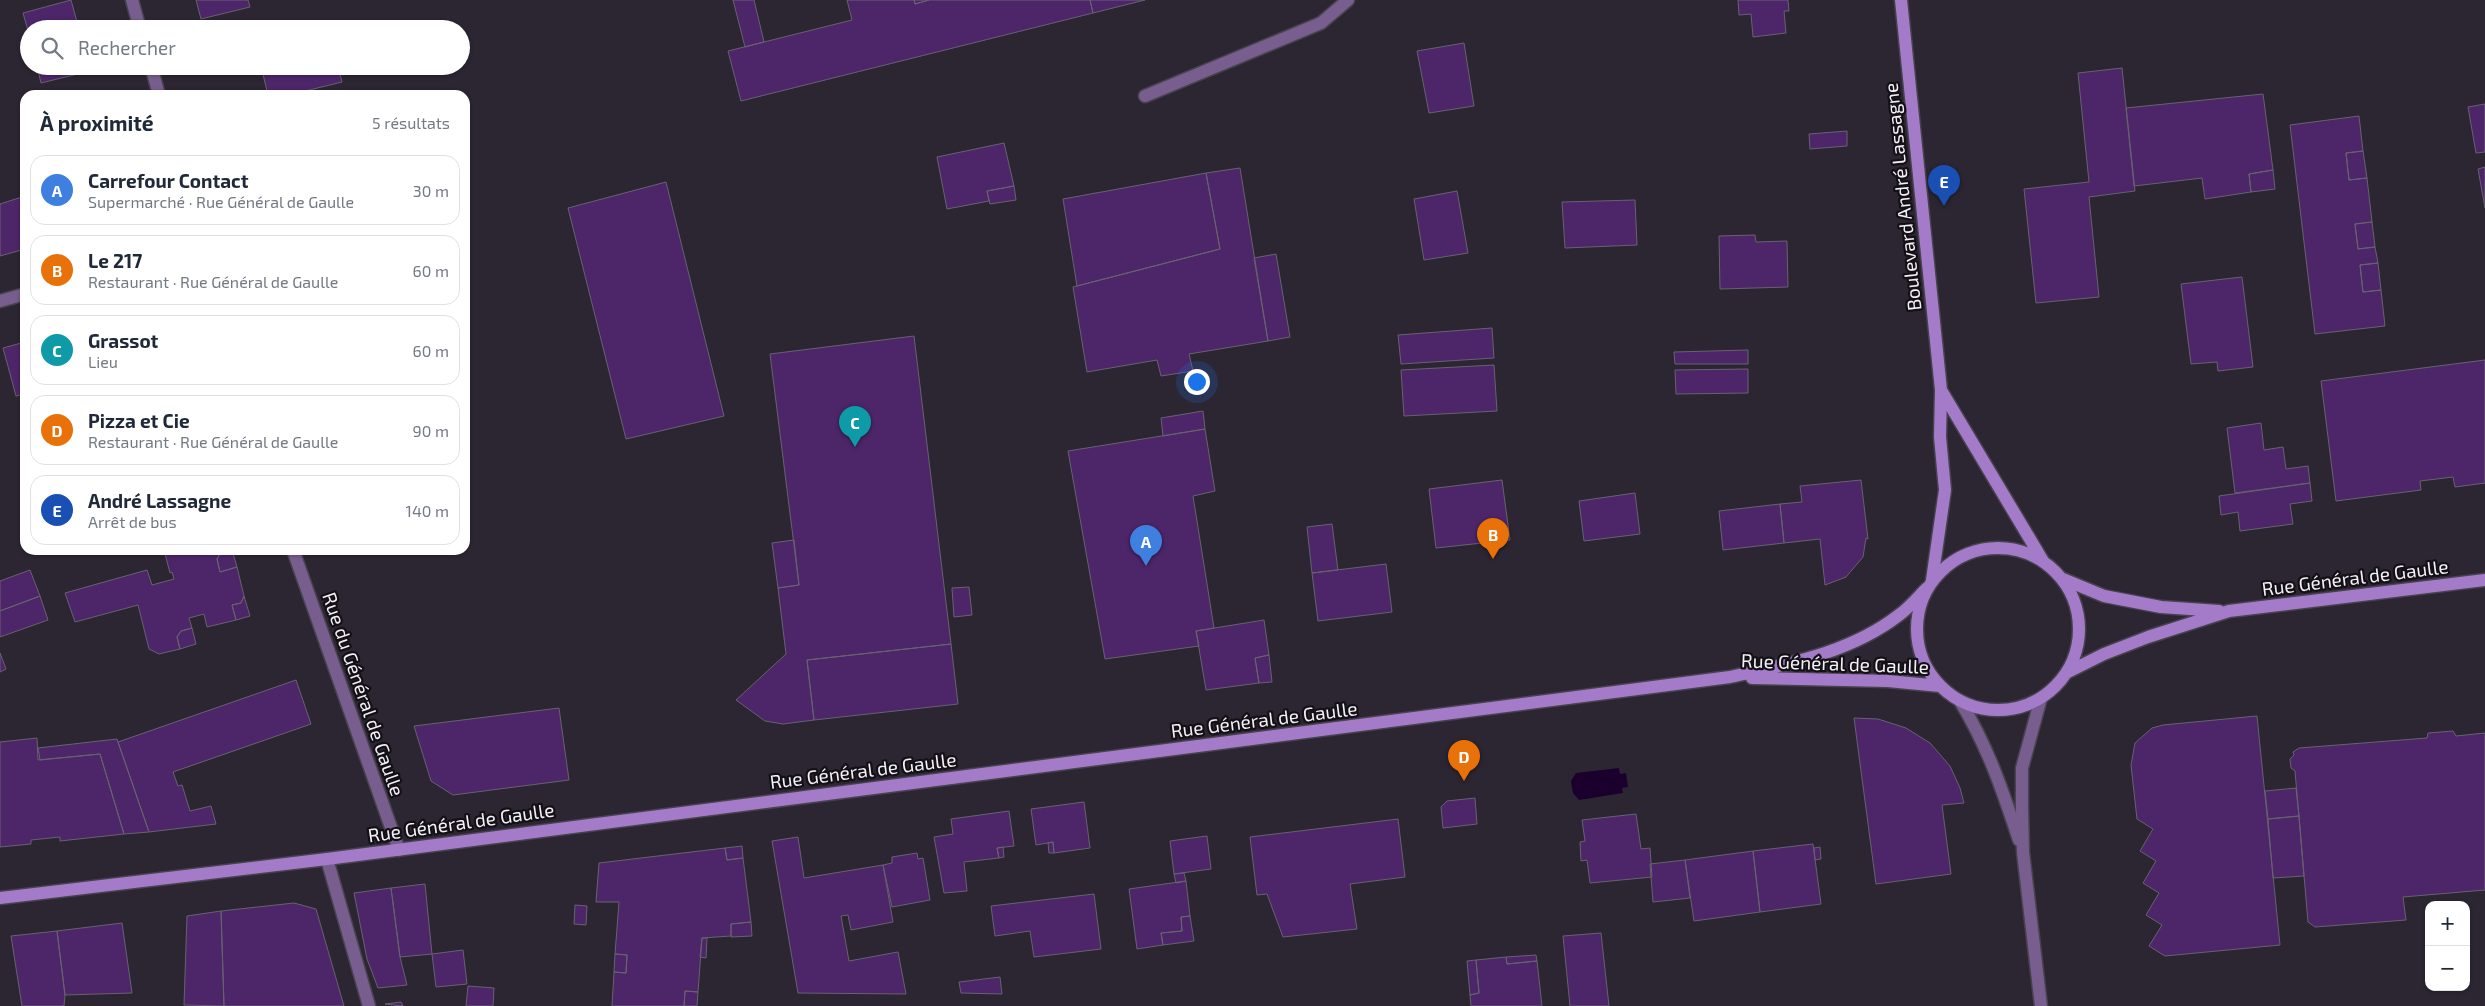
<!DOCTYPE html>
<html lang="fr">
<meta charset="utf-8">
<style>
body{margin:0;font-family:"Exo 2",sans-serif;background:#f6f6f7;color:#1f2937}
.controls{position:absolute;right:15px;bottom:15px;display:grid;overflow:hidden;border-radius:10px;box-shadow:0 1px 4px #0004}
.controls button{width:45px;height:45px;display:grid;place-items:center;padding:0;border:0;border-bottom:1px solid #e0e1e3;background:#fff;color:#1f2937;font:25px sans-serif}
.you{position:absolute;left:1196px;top:381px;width:18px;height:18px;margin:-12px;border:4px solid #fff;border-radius:50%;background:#1a73e8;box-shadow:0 0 0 8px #1a73e833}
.badge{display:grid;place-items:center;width:32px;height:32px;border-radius:50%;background:#1b785c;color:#fff;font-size:16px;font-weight:700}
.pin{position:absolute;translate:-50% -41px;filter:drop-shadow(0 1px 2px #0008)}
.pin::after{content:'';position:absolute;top:26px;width:18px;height:15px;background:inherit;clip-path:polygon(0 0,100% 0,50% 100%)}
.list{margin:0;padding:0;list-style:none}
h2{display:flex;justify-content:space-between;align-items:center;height:65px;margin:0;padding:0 20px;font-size:21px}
h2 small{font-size:16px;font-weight:400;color:#747a83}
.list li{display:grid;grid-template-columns:32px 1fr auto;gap:15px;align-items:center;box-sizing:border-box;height:70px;margin:0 10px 10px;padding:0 10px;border:1px solid #e0e1e3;border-radius:15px}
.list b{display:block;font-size:19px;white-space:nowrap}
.list p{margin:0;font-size:16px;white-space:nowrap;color:#747a83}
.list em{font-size:16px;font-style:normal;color:#747a83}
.icon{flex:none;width:28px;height:28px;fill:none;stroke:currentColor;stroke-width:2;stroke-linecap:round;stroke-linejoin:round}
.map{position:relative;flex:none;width:2485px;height:1006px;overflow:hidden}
.search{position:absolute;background:#fff;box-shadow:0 1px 4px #0004;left:20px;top:20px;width:450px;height:55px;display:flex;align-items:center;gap:12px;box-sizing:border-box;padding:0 18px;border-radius:28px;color:#747a83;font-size:19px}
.panel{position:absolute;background:#fff;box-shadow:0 1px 4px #0004;left:20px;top:90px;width:450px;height:465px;border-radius:15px}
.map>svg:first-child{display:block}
.water{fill:#1b002e}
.building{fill:#4d266a;stroke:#68616f}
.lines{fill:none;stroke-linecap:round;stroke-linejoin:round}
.lane-casing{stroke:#48424e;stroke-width:15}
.street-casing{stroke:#48424e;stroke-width:15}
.secondary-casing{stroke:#48424e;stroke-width:15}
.lane{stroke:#775e8f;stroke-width:12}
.street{stroke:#775e8f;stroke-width:12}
.secondary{stroke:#a47bc9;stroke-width:12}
.labels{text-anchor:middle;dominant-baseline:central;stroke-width:4.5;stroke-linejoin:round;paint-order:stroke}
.street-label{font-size:19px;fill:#f4f0f8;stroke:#131016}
</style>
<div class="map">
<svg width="2485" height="1006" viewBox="0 0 2485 1006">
<rect width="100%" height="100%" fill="#2c2632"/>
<!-- water -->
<path class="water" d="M1619,768L1620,774L1626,773L1628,787L1622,788L1623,793L1579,800L1573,793L1571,781L1576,773Z"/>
<!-- building -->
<path class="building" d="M71,0L79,29H29V34L23,13Z
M196,0H248L250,7L201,19Z
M733,0H754L764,42L745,47Z
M847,0H914L915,4L929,0H1090L1093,13L741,101L728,51L852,20Z
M914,0H929L915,4Z
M1090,0H1145L1093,13Z
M1738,0H1788L1789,11H1784L1786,33L1753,37L1751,14L1739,15Z
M1464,43L1474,106L1429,113L1417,51Z
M37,66H89L90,71L41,83Z
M261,66H338L342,82L289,95H268Z
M2122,68L2135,191L2089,197L2099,297L2036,303L2024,189L2089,182L2078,73Z
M2263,94L2273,170L2249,174L2251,192L2205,199L2202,178L2134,186L2126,108Z
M2485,104V152L2476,153L2468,107Z
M2359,116L2363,151L2346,153L2349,180L2367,178L2372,222L2355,224L2358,249L2375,247L2378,263L2360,265L2363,292L2381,290L2385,326L2315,334L2290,125Z
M1847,131V146L1810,149L1809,134Z
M1004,143L1014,186L987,191L989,201L947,209L937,157Z
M2363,151L2367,178L2349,180L2346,153Z
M2485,167V208L2478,169Z
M1240,168L1268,341L1189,354L1193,371L1161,376L1157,360L1087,372L1073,287L1220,249L1206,173Z
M2273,170L2275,189L2251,192L2249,174Z
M1206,173L1220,249L1077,286L1063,199Z
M666,182L724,416L626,439L568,208Z
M1014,186L1016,200L990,204L987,191Z
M1457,191L1468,253L1424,260L1414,199Z
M25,196V249L0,256V204Z
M1635,200L1637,245L1565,248L1562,202Z
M2372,222L2375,247L2358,249L2355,224Z
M1755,235L1756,242L1787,241L1788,287L1720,289L1719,236Z
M1276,254L1290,337L1268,341L1254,258Z
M2378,263L2381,290L2363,292L2360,265Z
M2242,277L2253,367L2218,371L2217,362L2191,364L2181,284Z
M1492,328L1494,358L1401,364L1398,335Z
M914,336L951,644L807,660L814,720L783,724L765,721L736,700L786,654L778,588L799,585L770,354Z
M25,342V394L16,396L3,348Z
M1748,350V364H1675L1674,352Z
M2485,360V483L2455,487L2453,477L2420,481L2421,490L2336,501L2321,381Z
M1494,365L1497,411L1404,416L1401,370Z
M1748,369V393L1676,394L1675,370Z
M1203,411L1205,429L1163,436L1161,418Z
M2261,423L2264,450L2283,447L2286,469L2308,466L2310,483L2235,493L2227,428Z
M1205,429L1215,491L1193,496L1214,628L1196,631L1199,646L1105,659L1068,451Z
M1502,480L1510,540L1436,548L1429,489Z
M1861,480L1868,539L1866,538L1863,557L1846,577L1825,585L1820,539L1784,543L1780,504L1802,502L1800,486Z
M2310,483L2312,501L2290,504L2293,524L2240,531L2238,512L2221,515L2219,496Z
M1635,493L1640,534L1584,541L1579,501Z
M1780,504L1784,543L1723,550L1719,511Z
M1332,524L1338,570L1312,573L1307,527Z
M794,540L799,585L778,588L772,543Z
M164,550H222L217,559L220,572L237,567L244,596L241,603L232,605L236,620L207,627L204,614L189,618L192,628L181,631L177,637L180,649L159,654L149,649L138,605L75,622L65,593L147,570L152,585L174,579L172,572L170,573Z
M222,550H232L237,567L220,572L217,559Z
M1386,564L1392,612L1318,621L1312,573Z
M30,570L40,596L0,611V581Z
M969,587L972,615L954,617L952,588Z
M40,596L48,620L0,637V611Z
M244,596L250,616L236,620L232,605L241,603Z
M1264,620L1269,655L1255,658L1259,683L1206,690L1196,631Z
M192,628L196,644L180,649L177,637L181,631Z
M951,644L958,704L814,720L807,660Z
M0,653L6,669L0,672Z
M1269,655L1272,682L1259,683L1255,658Z
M296,680L311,724L173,772L178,786L182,785L190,811L211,806L216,824L149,832L118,742Z
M559,708L569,780L453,795L431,781L414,726Z
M2257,716L2280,945L2165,956L2149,946L2162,925L2146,915L2159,893L2143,883L2156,861L2140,851L2153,829L2137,819L2131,765L2135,743L2152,728L2163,725Z
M1854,718L1878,719L1906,728L1930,743L1950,766L1960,788L1964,803L1942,805L1951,874L1876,884Z
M2453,731L2456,736L2485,733V890L2403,897L2406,920L2315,927L2308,922L2295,771L2291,768L2290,759L2294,755L2293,752L2299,748L2427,738L2428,733Z
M37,738L38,760L100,754L124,834L60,841V837L31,840V844L0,847V742Z
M117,739L118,742L149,832L124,834L100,754L40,760L38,748Z
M2296,788L2299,816L2268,819L2265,791Z
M1475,798L1477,824L1443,828L1441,807L1447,801Z
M1084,802L1090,848L1054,853L1053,842L1036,845L1031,809Z
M1009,811L1014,846L997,848L999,858L964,862L967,891L944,893L934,837L953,834L951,819Z
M1636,814L1641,849L1650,848L1652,877L1590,883L1587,860L1581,861L1580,842L1585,841L1582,820Z
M2299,816L2304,876L2273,878L2268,819Z
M1398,819L1405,877L1350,884L1357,929L1283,937L1267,894L1257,895L1250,837Z
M1207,836L1211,869L1174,874L1170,841Z
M798,837L804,878L883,865L893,922L851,930L848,915L841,916L849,961L898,952L906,994L798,993L772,841Z
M1053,842L1054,853H1049L1048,843Z
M1813,844L1821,904L1760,912L1753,851Z
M742,846L743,858L727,860L725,848Z
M1003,847L1004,857L999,858L997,848Z
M1820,847L1821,859L1815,860L1814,848Z
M725,848L727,860L743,858L751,922L731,924V936L702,938L698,992L685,991L684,1006H612L614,972L626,973L627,955L615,954L619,902H596L599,863Z
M1753,851L1760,912L1694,921L1685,860Z
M917,853L918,859L923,858L930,900L892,907L883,865L892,863V857Z
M1685,860L1690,898L1653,902L1650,864Z
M1184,873L1186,881L1176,883L1174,874Z
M1186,881L1190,916L1181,917L1182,931L1161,933L1163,945L1137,949L1129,889Z
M425,884L432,954L400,957L391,888Z
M391,888L400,957L407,985L378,988L367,959L354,893Z
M1094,894L1101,949L1034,957L1030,931L995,936L991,906Z
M294,903L316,909L344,1006H224L221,911Z
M575,905L587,906L586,925L574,924Z
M221,911L224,1006L184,1005L187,916Z
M1190,916L1194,941L1163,945L1161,933L1182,931L1181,917Z
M751,922L752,936L731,937V924Z
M122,923L132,993L65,995L57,931Z
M57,931L65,995L64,1006H22L11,936Z
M1601,933L1609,1006H1570L1563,936Z
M702,938H707L706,958L700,957Z
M463,950L467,984L436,987L432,954Z
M615,954L627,955L626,973L614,972Z
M1536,955L1537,961L1507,964L1506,957Z
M1506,957L1507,964L1537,961L1542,1006H1471L1470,995L1479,993L1476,960Z
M1476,960L1479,993L1470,995L1467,961Z
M1000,977L1002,994L961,993L959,982Z
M468,986L494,988L493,1006H466Z
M685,991L698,992L697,1006H684Z
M401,1002L403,1006L385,1004Z"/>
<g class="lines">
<!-- lane casing -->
<g class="lane-casing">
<path id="lane" d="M1145,96L1321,23L1348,0"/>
</g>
<!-- street casing -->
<g class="street-casing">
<path id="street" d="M132,0L140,29
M151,66L159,95
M0,301L25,294
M293,550L399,850
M2041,698L2022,768V807L2023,852L2041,1006
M1960,701C1988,747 2002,789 2019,840
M327,859L369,1006"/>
</g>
<!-- secondary casing -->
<g class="secondary-casing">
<path id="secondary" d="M1901,0L1941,390L1940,437L1945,490L1932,580
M1941,390L2043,561
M1917 629a81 81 0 1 1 162 0a81 81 0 1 1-162 0Z
M2063,579L2104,596L2161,607L2219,611
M2066,673L2104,654L2148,637L2229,611L2485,580
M1752,678L1888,681L1940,686
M0,898L327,859L1730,677C1788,664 1850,653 1899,615C1909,608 1918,597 1927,588"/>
</g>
<!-- lane -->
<use href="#lane" class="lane"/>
<!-- street -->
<use href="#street" class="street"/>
<!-- secondary -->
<use href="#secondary" class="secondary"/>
</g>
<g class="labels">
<!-- street labels -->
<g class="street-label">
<text transform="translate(1902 197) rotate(-96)">Boulevard André Lassagne</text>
<text transform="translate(2355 577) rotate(-7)">Rue Général de Gaulle</text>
<text transform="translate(1835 663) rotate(2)">Rue Général de Gaulle</text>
<text transform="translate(364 694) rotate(71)">Rue du Général de Gaulle</text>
<text transform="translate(1264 719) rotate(-7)">Rue Général de Gaulle</text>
<text transform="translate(863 770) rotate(-7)">Rue Général de Gaulle</text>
<text transform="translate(461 822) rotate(-8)">Rue Général de Gaulle</text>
</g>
</g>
</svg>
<div class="controls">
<button>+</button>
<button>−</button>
</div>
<div class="you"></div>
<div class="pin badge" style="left:1146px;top:566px;background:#3f7fe0">A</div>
<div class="pin badge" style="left:1493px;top:559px;background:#e8710a">B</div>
<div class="pin badge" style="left:855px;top:447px;background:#0f9aa8">C</div>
<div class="pin badge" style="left:1464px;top:781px;background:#e8710a">D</div>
<div class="pin badge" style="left:1944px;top:206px;background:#1a4fb4">E</div>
<div class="search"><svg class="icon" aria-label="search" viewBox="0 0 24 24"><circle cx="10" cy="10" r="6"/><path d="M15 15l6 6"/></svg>Rechercher</div>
<section class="panel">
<h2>À proximité<small>5 résultats</small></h2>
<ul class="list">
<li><span class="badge" style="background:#3f7fe0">A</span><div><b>Carrefour Contact</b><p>Supermarché · Rue Général de Gaulle</p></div><em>30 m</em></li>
<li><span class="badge" style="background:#e8710a">B</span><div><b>Le 217</b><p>Restaurant · Rue Général de Gaulle</p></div><em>60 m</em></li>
<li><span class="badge" style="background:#0f9aa8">C</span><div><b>Grassot</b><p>Lieu</p></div><em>60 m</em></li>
<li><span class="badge" style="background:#e8710a">D</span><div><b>Pizza et Cie</b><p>Restaurant · Rue Général de Gaulle</p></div><em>90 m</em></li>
<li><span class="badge" style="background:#1a4fb4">E</span><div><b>André Lassagne</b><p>Arrêt de bus</p></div><em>140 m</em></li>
</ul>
</section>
</div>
